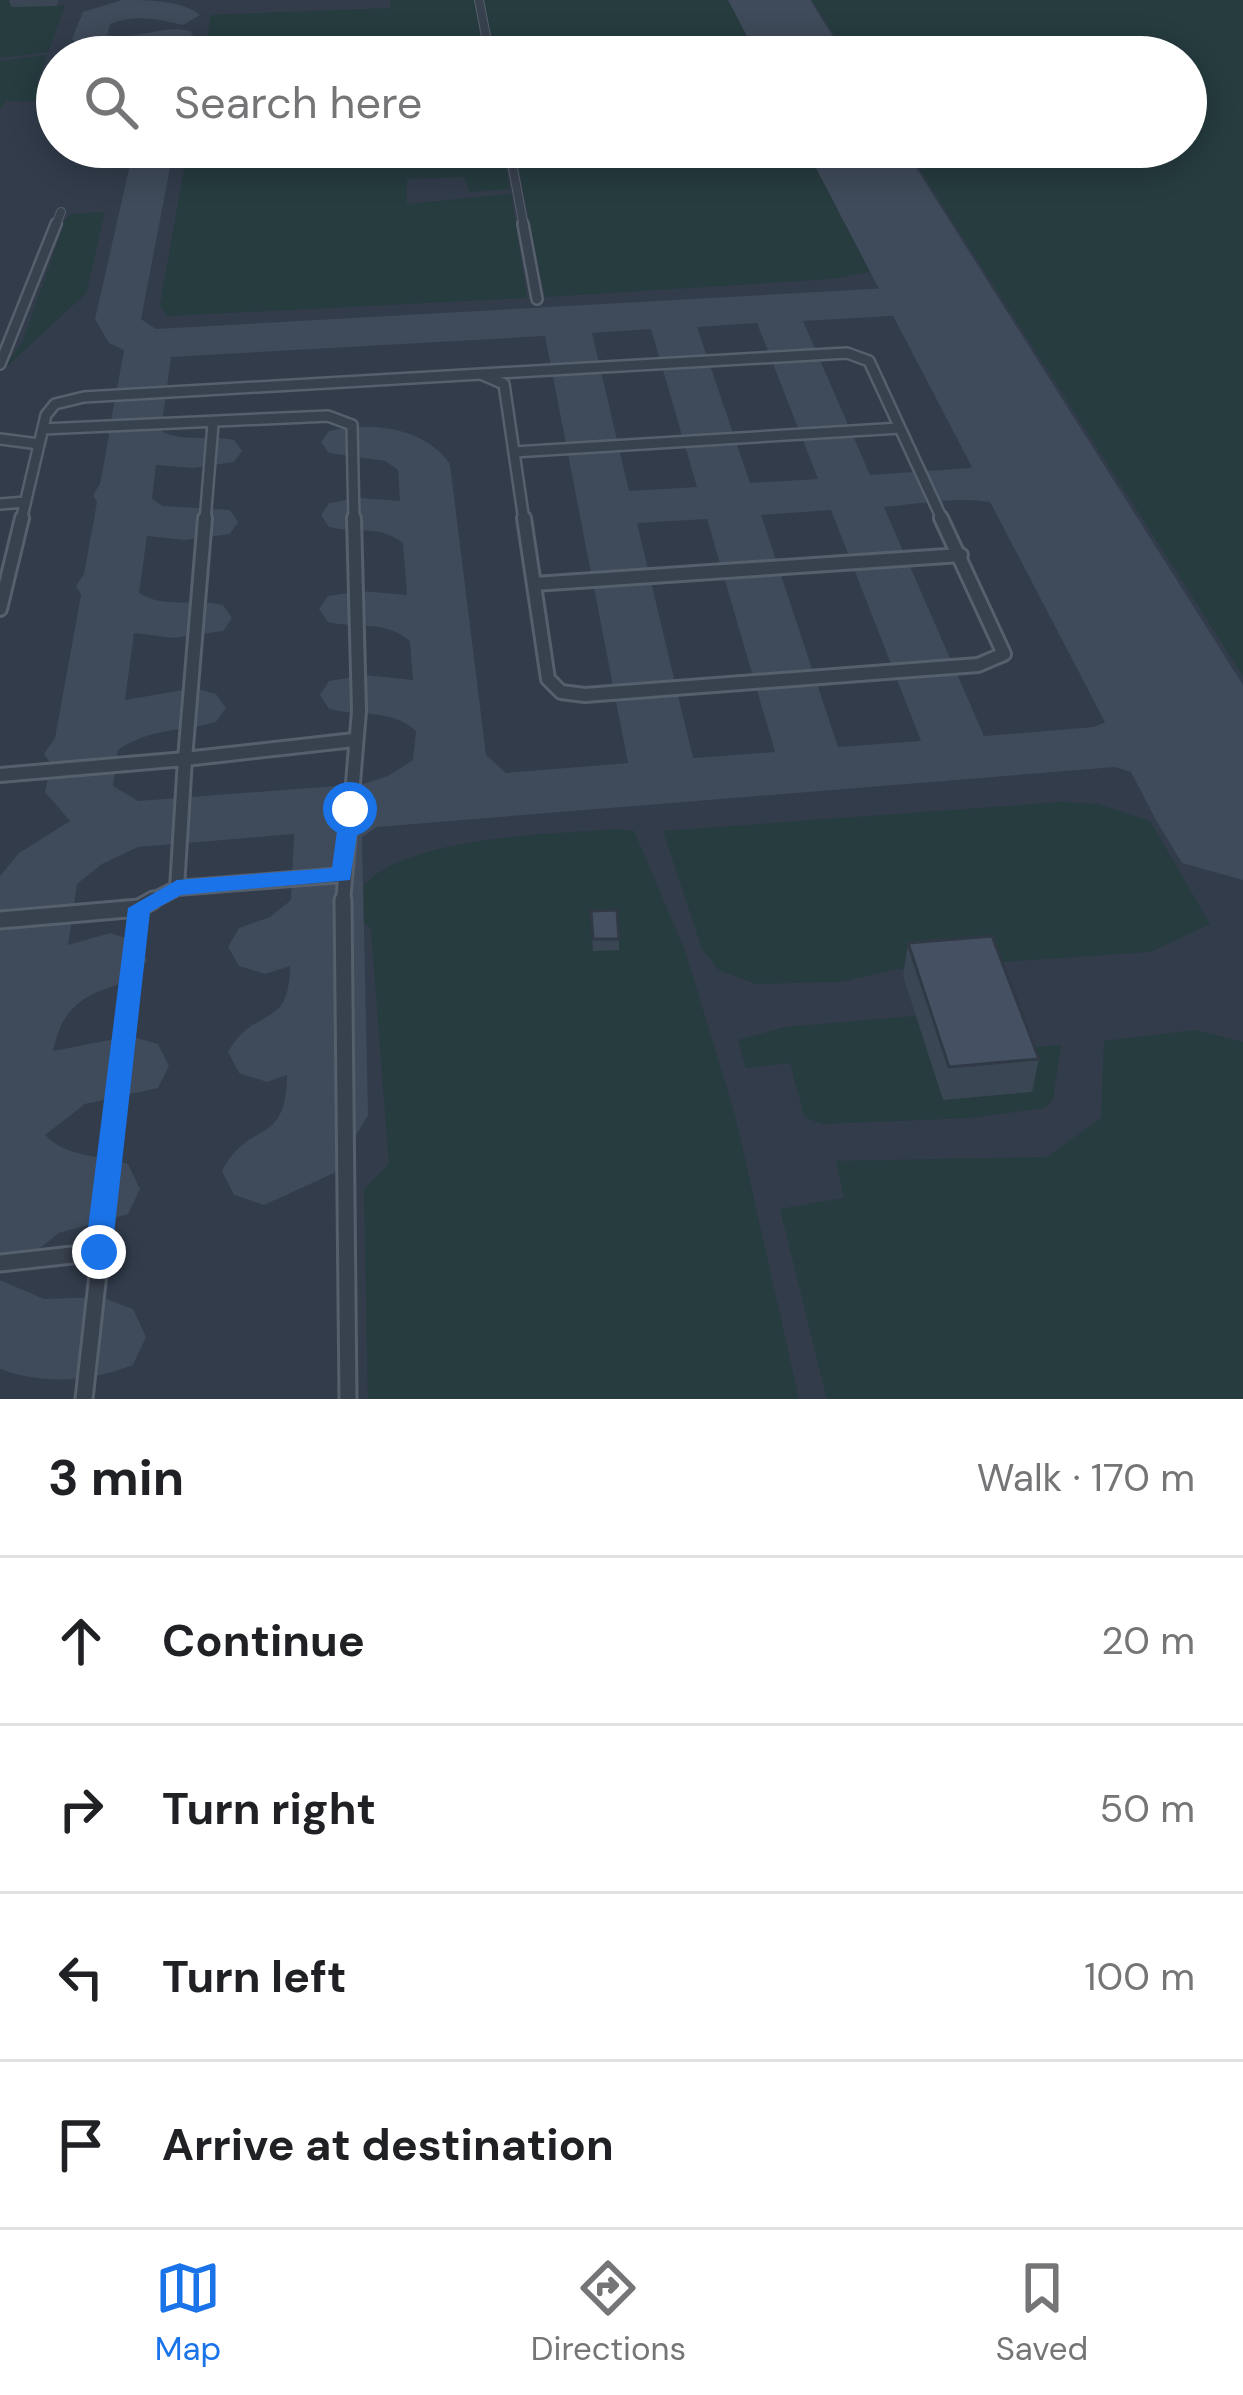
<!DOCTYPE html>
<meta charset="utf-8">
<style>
body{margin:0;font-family:"DM Sans",sans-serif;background:#f2f2f2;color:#202124}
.stop{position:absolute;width:36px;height:36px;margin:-27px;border:9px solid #1a73e8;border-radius:50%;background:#fff}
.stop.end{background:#1a73e8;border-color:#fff;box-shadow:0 3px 12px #0008}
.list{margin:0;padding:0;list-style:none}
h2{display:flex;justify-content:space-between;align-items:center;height:156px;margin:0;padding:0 48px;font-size:51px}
h2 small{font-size:39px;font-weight:400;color:#757577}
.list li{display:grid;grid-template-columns:78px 1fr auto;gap:36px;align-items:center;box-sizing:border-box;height:168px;padding:0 48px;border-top:3px solid #e0e0e0}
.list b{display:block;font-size:45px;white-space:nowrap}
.list em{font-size:39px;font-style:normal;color:#757577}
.icon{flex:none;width:66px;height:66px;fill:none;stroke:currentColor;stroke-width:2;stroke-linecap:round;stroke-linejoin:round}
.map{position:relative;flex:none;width:1243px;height:1399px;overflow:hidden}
.search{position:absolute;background:#fff;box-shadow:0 6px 30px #0003;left:36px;right:36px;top:36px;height:132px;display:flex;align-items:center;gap:30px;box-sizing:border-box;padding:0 42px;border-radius:66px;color:#757577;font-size:45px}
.sheet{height:828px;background:#fff}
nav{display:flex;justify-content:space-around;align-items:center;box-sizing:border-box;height:168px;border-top:3px solid #e0e0e0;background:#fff;font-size:33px;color:#757577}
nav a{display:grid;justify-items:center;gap:6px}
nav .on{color:#1a73e8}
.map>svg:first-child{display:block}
.airport{fill:#323c4b;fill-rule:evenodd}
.green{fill:#263c3f}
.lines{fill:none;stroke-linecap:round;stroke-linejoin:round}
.taxiway{fill:#3f4a5a;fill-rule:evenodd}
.runway{fill:#3f4a5a;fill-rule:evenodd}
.service-far3-casing{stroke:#565f6c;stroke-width:10}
.service-far2-casing{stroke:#565f6c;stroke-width:14}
.service-far1-casing{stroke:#565f6c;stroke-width:18}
.service-casing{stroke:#565f6c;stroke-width:21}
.service-far3{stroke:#38414e;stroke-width:8}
.service-far2{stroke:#38414e;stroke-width:9}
.service-far1{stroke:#38414e;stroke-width:12}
.service{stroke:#38414e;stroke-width:15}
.wall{fill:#3b4654}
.building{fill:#455162;stroke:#303945;stroke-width:3}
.route{fill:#1a73e8}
</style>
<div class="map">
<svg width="1243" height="1399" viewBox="0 0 1243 1399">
<rect width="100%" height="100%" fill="#242f3e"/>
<!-- airport -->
<path class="airport" d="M0,0H1243V1399H0ZM57,57H1186V147H57Z"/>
<!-- green -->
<path class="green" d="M0,0H14L12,7L65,5L48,52L0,58Z
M391,0H476L486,57H204L211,15L390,8Z
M483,0H728L758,57H495Z
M812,0H1243V676L905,147H1186V57H848Z
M47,55L37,84L57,85V102L7,101L0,109V61Z
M188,147H502L510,189L470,192L464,177L407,179V204L511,194L527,298L167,316L160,305Z
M514,147H805L870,272L830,279L545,297Z
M105,212L86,293L3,370L23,341L65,221L70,214Z
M1062,802L1098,804L1150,821L1210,924L1150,952L896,969L840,982L756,984L719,970L702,949L663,831Z
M616,829L634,831L685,951L735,1115L799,1399H368L364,1189L389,1164L371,929L352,912C360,834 558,835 616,829Z
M916,1016L1016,1048L1061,1045L1053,1099L1045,1108L968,1118L823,1124L805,1118L790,1063L746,1068L738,1040L786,1027Z
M1195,1030L1243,1042V1399H827L780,1209L844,1198L836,1161L1047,1157L1101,1118L1104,1041Z"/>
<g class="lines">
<!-- taxiway -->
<path class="taxiway" d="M122,0C147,0 182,0 200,15L183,25C158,19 135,14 110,24L107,35C136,41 163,24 190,31L195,38L190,45C157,57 97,70 72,39L83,12Z
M134,147H174L141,319L156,329L942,285L958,289L965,299L958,309L942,313L803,321L870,475L970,468L991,457L1007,432L1025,427L1043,432L1051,443L1029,479L1069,496L1101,528L1093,540C1045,552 1040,515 999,504C963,495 921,504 884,507L984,736L1094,727L1128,712L1129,677L1138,664L1160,658L1182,664C1194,682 1197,699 1188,720L1243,716V756L1221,758L1243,777V822C1208,832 1196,800 1170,786C1154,777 1133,773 1115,767L377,827L362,837L368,1115L334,1173L264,1205L234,1195L222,1171C249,1118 286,1149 287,1075L267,1082L239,1073L228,1052C254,1004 289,1033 290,966L265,974L239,966L228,947L239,928L270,917L291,900L294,834L138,847L102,864L77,884L68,945L110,933L136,941L147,960L136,979C88,994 64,1000 53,1051L130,1036L158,1044L169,1066L158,1088L85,1104L45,1135C69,1159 98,1154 128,1164L140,1189L128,1214L59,1233L30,1256L0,1266V876L19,853L70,821L45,792L51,764L44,754L55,738L81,595L76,586L84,574L97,502L93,495L100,484L109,435L105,430L111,421L124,350L109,343L95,319ZM757,323L818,479L750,483L697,327ZM651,329L697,487L629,491L592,333ZM545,336L628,763L506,773L486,755L450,464C425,427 370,421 329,431L321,442L329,453L385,461L398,470L400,501L360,498L329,503L321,515L329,527C355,533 381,525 403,543L407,595L362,591L328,596L319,609L328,622C357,629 386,620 410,641L413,680L365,675L329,681L320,695L329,709C361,717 390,708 416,731L413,760L388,776L363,784L138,801L113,786L118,750C148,729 182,731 216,722L226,708L216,694L194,688L125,700L134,633L174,638L223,631L232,618L223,605C195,598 164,609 139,593L147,536L185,540L230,534L238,522L230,510L163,506L152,499L156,465L193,468L234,462L242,451L234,440C210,434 183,443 161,431L171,357ZM831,510L921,741L838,747L761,515ZM707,519L775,752L693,758L637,523Z
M0,1280L44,1299L101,1297L133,1309L146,1337L133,1365C89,1382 44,1385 0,1369Z"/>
<!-- runway -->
<path class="runway" d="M728,0H810L846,57H758Z
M805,147H903L1243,685V880L1182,863L1157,822Z"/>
<!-- service-far3 casing -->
<g class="service-far3-casing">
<path id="service-far3" d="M479,0L490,57
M509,147L524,227
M55,227L61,212"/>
</g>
<!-- service-far2 casing -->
<g class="service-far2-casing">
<path id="service-far2" d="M523,224L537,299
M0,364L56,224
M481,374L504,384L524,521
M481,374L847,353L869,361L943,521
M43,429L328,416L352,425L354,521
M0,439L39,444
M514,452L900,428
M0,504L25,502
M21,521L46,415L55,404L84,397L481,374
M205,521L213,424"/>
</g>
<!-- service-far1 casing -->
<g class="service-far1-casing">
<path id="service-far1" d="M205,518L185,759L354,740
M524,518L548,679L561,692L585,695L978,665L1004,654L941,518
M534,584L961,555
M0,609L22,518
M0,775L185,759L177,888
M148,903L177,888L343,875
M343,903L359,711L354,518"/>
</g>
<!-- service casing -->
<g class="service-casing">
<path id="service" d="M343,900L348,1399
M0,920L139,908L153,900
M0,1263L99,1252
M84,1399L139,908"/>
</g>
<!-- service-far3 -->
<use href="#service-far3" class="service-far3"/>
<!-- service-far2 -->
<use href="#service-far2" class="service-far2"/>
<!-- service-far1 -->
<use href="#service-far1" class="service-far1"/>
<!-- service -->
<use href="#service" class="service"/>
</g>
<!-- wall -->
<path class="wall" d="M9,0H59L57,6L11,7Z
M591,911L619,939V950L593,951Z
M908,943L1039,1059L1032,1092L943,1100L903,976Z"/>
<!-- building -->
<path class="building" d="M617,910L619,939H593L591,911Z
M992,936L1039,1059L949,1067L908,943Z"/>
<!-- route -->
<path class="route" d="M350,802L361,809L350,880L181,895L150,912L112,1252L108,1260H89L85,1252L128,908L177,880L332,868L340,809Z"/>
</svg>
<div class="stop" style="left:350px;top:809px"></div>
<div class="stop end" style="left:99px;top:1252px"></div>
<div class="search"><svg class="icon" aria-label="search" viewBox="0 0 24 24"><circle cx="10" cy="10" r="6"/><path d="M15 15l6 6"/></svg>Search here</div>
</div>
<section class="sheet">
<h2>3 min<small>Walk · 170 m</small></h2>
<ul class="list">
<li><svg class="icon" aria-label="ahead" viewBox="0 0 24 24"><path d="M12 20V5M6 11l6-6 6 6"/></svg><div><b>Continue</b></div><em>20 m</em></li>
<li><svg class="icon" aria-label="right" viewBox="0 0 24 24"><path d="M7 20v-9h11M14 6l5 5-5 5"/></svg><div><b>Turn right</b></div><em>50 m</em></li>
<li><svg class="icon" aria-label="left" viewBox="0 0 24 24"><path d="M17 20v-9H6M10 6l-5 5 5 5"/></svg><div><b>Turn left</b></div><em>100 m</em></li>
<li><svg class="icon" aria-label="arrive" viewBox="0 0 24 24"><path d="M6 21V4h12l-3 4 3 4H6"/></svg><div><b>Arrive at destination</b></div></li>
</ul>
</section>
<nav>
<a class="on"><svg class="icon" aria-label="map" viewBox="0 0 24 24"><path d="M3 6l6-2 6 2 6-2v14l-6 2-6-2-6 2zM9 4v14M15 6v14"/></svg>Map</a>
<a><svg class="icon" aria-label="directions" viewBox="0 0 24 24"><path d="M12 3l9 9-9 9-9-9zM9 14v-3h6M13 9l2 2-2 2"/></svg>Directions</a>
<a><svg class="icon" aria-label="saved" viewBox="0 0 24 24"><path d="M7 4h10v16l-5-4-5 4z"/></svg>Saved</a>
</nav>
